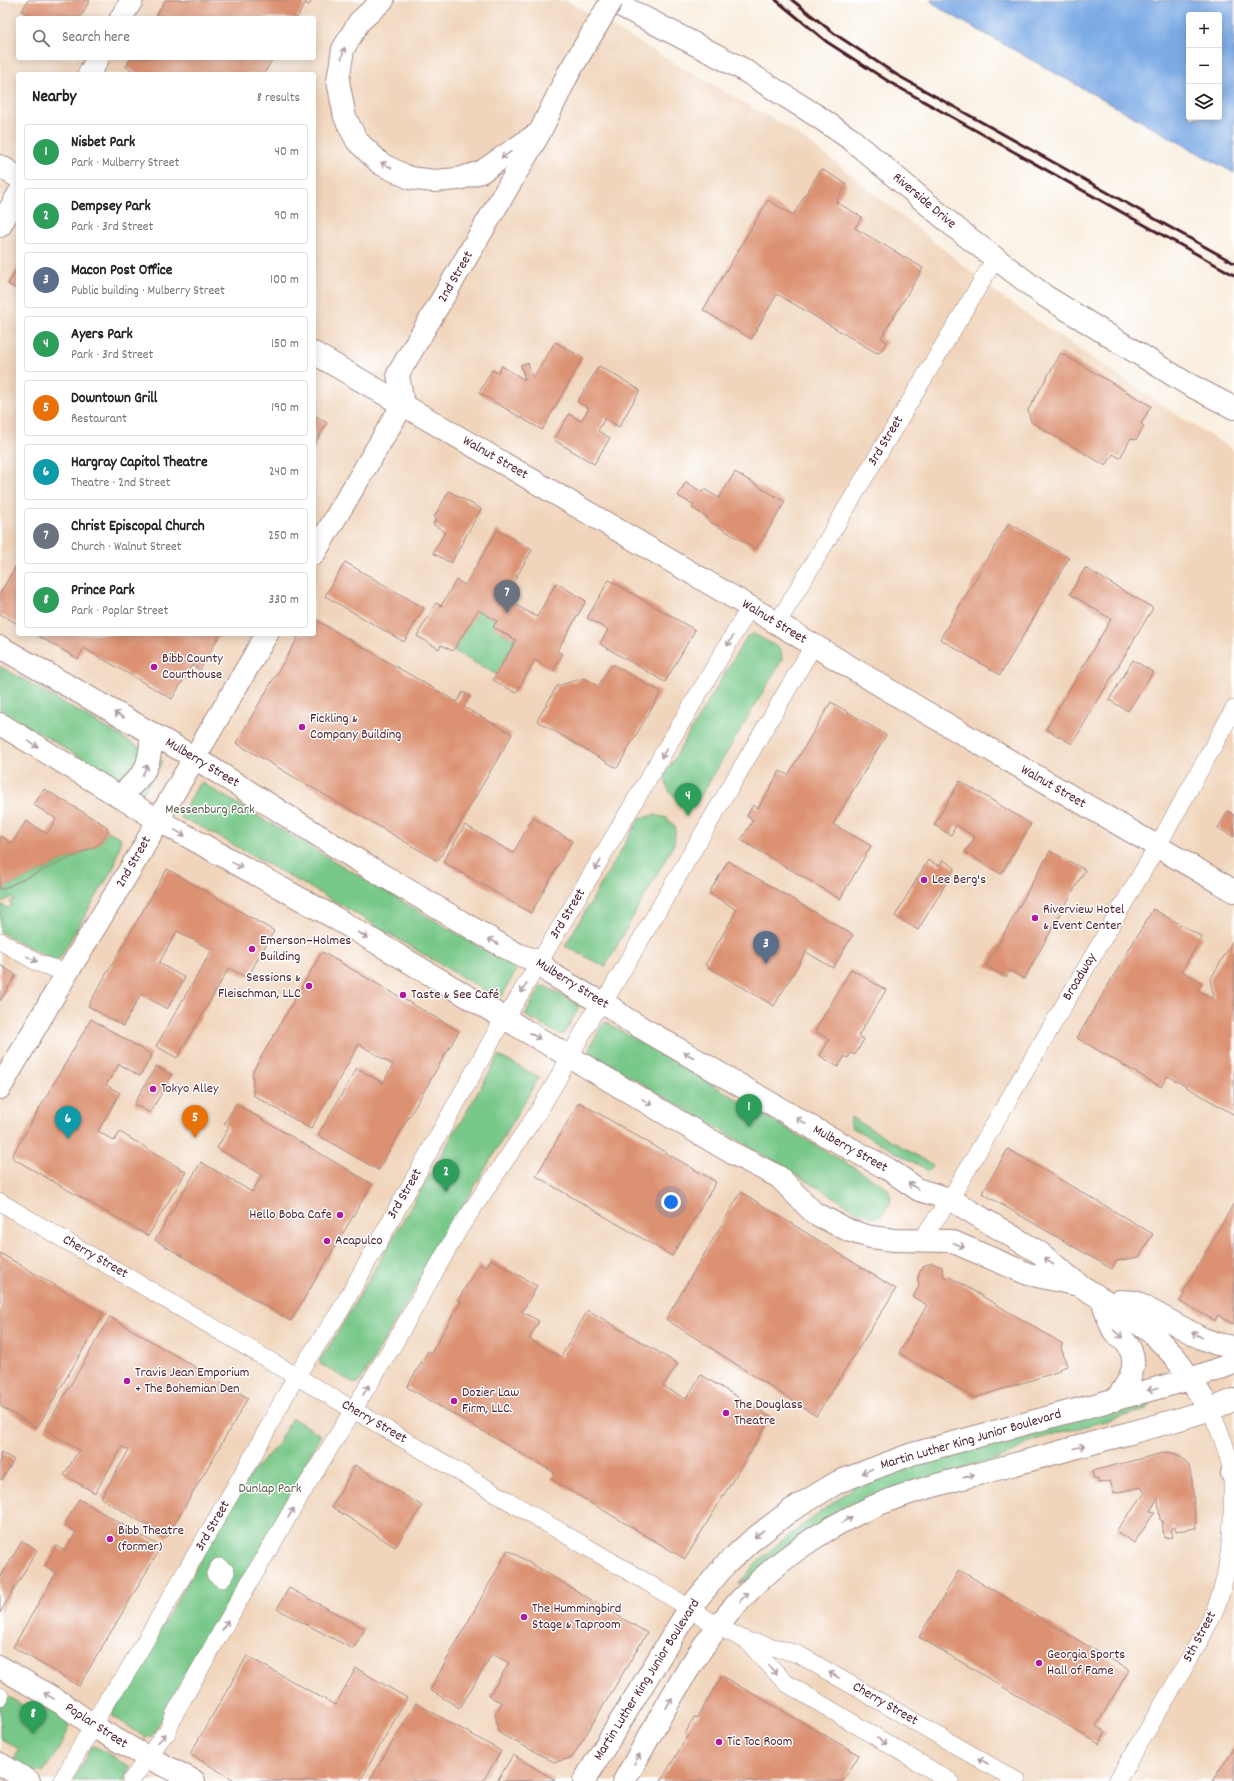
<!DOCTYPE html>
<meta charset="utf-8">
<style>
body{margin:0;font-family:Dekko,sans-serif;background:#f2f2f2;color:#222}
.controls{position:absolute;right:12px;top:12px;display:grid;overflow:hidden;border-radius:4px;box-shadow:0 2px 10px #0003}
.controls button{width:36px;height:36px;display:grid;place-items:center;padding:0;border:0;border-bottom:1px solid #e0e0e0;background:#fff;color:#222;font:20px sans-serif}
.you{position:absolute;left:671px;top:1202px;width:14px;height:14px;margin:-10px;border:3px solid #fff;border-radius:50%;background:#1a73e8;box-shadow:0 0 0 6px #1a73e833}
.badge{display:grid;place-items:center;width:26px;height:26px;border-radius:50%;background:#d93025;color:#fff;font-size:13px;font-weight:700}
.pin{position:absolute;translate:-50% -33px;filter:drop-shadow(0 1px 2px #0008)}
.pin::after{content:'';position:absolute;top:21px;width:14px;height:12px;background:inherit;clip-path:polygon(0 0,100% 0,50% 100%)}
.list{margin:0;padding:0;list-style:none}
h2{display:flex;justify-content:space-between;align-items:center;height:52px;margin:0;padding:0 16px;font-size:17px}
h2 small{font-size:13px;font-weight:400;color:#767676}
.list li{display:grid;grid-template-columns:26px 1fr auto;gap:12px;align-items:center;box-sizing:border-box;height:56px;margin:0 8px 8px;padding:0 8px;border:1px solid #e0e0e0;border-radius:4px}
.list b{display:block;font-size:15px;white-space:nowrap}
.list p{margin:0;font-size:13px;white-space:nowrap;color:#767676}
.list em{font-size:13px;font-style:normal;color:#767676}
.icon{flex:none;width:22px;height:22px;fill:none;stroke:currentColor;stroke-width:2;stroke-linecap:round;stroke-linejoin:round}
.map{position:relative;flex:none;width:1234px;height:1781px;overflow:hidden}
.search{position:absolute;background:#fff;box-shadow:0 2px 10px #0003;left:16px;top:16px;width:300px;height:44px;display:flex;align-items:center;gap:10px;box-sizing:border-box;padding:0 14px;border-radius:4px;color:#767676;font-size:15px}
.panel{position:absolute;background:#fff;box-shadow:0 2px 10px #0003;left:16px;top:72px;width:300px;height:564px;border-radius:4px}
.map>svg:first-child{display:block}
.built{fill:#f0d5bc;fill-rule:evenodd}
.green{fill:#78c889;stroke:#61745a}
.water{fill:#7caae5;stroke:#636488;fill-rule:evenodd}
.building{fill:#dc9272}
.lines{fill:none;stroke-linecap:round;stroke-linejoin:round}
.street-casing{stroke:#a28886;stroke-width:18}
.secondary-casing{stroke:#a28886;stroke-width:24}
.primary-casing{stroke:#a28886;stroke-width:24}
.street{stroke:#fff;stroke-width:17}
.secondary{stroke:#fff;stroke-width:22}
.primary{stroke:#fff;stroke-width:22}
.rail{stroke:#4a1f2b;stroke-width:3}
.primary-bridge-casing{stroke:#a28886;stroke-width:24;stroke-linecap:butt}
.primary-bridge{stroke:#fff;stroke-width:22}
.oneway{stroke:#ae9aa0}
.poi-dot{fill:#b5179e;stroke:#fff;stroke-width:1.5}
.labels{text-anchor:middle;dominant-baseline:central;stroke-width:3;stroke-linejoin:round;paint-order:stroke}
.street-label{font-size:14px;fill:#4a1f2b;stroke:#fff}
.poi-label{font-size:14px;fill:#4a1f2b;stroke:#fff;text-anchor:start}
.park-label{font-size:14px;fill:#5a5a4c;stroke:#fff}
</style>
<div class="map">
<svg width="1234" height="1781" viewBox="0 0 1234 1781">
<rect width="100%" height="100%" fill="#fff"/>
<filter id="ink" filterUnits="userSpaceOnUse"><feTurbulence type="fractalNoise" baseFrequency=".025" numOctaves="2"/><feDisplacementMap in="SourceGraphic" scale="8" xChannelSelector="R" yChannelSelector="G"/><feConvolveMatrix kernelMatrix="1 2 1 2 8 2 1 2 1" color-interpolation-filters="sRGB"/></filter>
<filter id="wash" filterUnits="userSpaceOnUse"><feTurbulence type="fractalNoise" baseFrequency=".012" numOctaves="4" result="noise"/><feDisplacementMap in="SourceGraphic" scale="16" xChannelSelector="R" yChannelSelector="G"/><feGaussianBlur stdDeviation="0.9" result="paint"/><feColorMatrix in="noise" values="0 0 0 0 0 0 0 0 0 0 0 0 0 0 0 0 0 1.4 0 .05"/><feComposite in="paint" operator="in"/></filter>
<g filter="url(#wash)">
<rect width="100%" height="100%" fill="#f9f0e2"/>
<!-- built -->
<path class="built" d="M0,0H565L790,129L835,162L1006,300L1185,420L1234,450V1781H0ZM18,18H314V58H18ZM18,74H314V634H18Z"/>
<!-- green -->
<path class="green" d="M478,610L497,621L493,627L516,640L496,674L453,651Z
M754,634L781,649L782,660L699,799C676,801 667,798 665,774L747,636Z
M0,666L163,761L142,795L0,709Z
M202,783L515,968V972L502,996L495,997L343,906L205,829L181,818V815L199,784Z
M655,815L667,818L676,828L674,844L605,967L565,946L640,818Z
M108,831L121,838L115,865L59,959L55,961L0,932V906L4,905L6,908L12,906L10,902L14,900L12,897L0,903V890L94,847L100,843Z
M541,986L547,987L577,1004L579,1008L563,1035H560L525,1015Z
M606,1022L885,1186C895,1195 890,1207 881,1216L873,1218L856,1210L590,1053L589,1048L603,1024Z
M499,1056L539,1077L365,1374L359,1383H354L320,1364V1359L335,1337Z
M851,1117L933,1165L929,1171L851,1127L852,1125L849,1123Z
M1148,1401L1150,1403L1147,1409L1143,1411L1034,1440L1000,1459L968,1466L739,1584L753,1567L775,1546L855,1486L915,1461Z
M292,1418L321,1435L306,1462L291,1501L151,1737L146,1738L113,1716L112,1712L250,1475L276,1446Z
M0,1692L41,1716L48,1707L68,1721C72,1733 51,1760 44,1771C33,1776 22,1766 13,1761L19,1749L0,1738Z
M95,1746L130,1767V1768L125,1781H73L90,1749L91,1747Z"/>
<!-- water -->
<path class="water" d="M930,0H1234V173L939,8ZM1189,15H1219V117H1189Z"/>
<g id="blocks">
<!-- building -->
<path class="building" d="M28,0H90L80,18H35L22,11Z
M165,0H312L309,5L305,3L297,18H155Z
M131,58H273L264,74H138L126,67Z
M821,169L847,184L836,202L862,217L855,228L923,268L881,338L887,342L879,353L875,352L777,294L751,339L703,310L768,200L793,215Z
M18,267V290L8,284Z
M555,342L583,358L542,430L479,393L492,370L498,373L502,366L525,380L521,365L528,363L532,376L534,377Z
M1061,353L1151,406L1141,424L1144,426L1136,440L1131,438L1120,458L1113,454L1106,466L1031,422L1028,410Z
M599,366L640,390L619,427L605,418L598,431L610,438L594,464L554,440L569,414L581,421L589,408L577,402Z
M314,415L327,423L314,445Z
M735,472L785,502L756,549L707,520L708,518L692,508L694,505L678,496L686,482L702,492L704,489L719,498Z
M449,491L481,509L451,563L433,553L445,532L433,524L437,518L434,517Z
M1009,523L1069,558L1000,675L940,639Z
M497,530L532,550L504,598L537,617L556,583L586,601L557,651L563,654L553,671L535,660L516,693L493,680L516,640L493,627L497,621L478,610L453,651L441,645L439,649L417,636L436,603L441,606L456,580L465,585Z
M345,562L424,608L404,642L325,596Z
M18,563V624L0,614V593Z
M1085,568L1153,608L1072,744L1046,729L1111,619L1070,594Z
M609,580L695,630L665,682L600,644L608,630L587,618Z
M314,619L457,702L463,692L470,696L464,707L512,734L438,861L236,743L300,634H314Z
M35,634H220L200,670L192,665L172,699L84,648L78,659Z
M1133,660L1153,672L1128,711L1109,700Z
M614,665L661,692L617,768L537,721L557,686L584,678L598,686L610,667Z
M831,702L886,735L833,824L871,846L840,899L741,840L753,820L747,816L753,805L758,808L780,771L788,775Z
M960,781L1031,824L1001,874L965,852L975,837L956,825L951,835L934,825Z
M44,789L103,824L107,827L108,831L100,843L94,847L0,890V836L12,843L26,821L47,834L56,819L34,805Z
M1228,811L1234,815V837L1218,828Z
M533,818L572,841L531,913L443,862L465,825L513,853Z
M1050,851L1085,870L1024,979L1010,971L1006,977L986,966Z
M928,860L939,866L943,860L955,868L918,930L895,916Z
M728,861L853,935L833,968L806,952L774,1006L705,965L737,910L709,893Z
M167,869L274,931L247,978L229,968L177,1058L156,1046L212,950L177,931L159,963L185,978L167,1009L141,994L123,1026L88,1006Z
M1153,909L1202,937L1182,971L1202,983L1198,990L1213,999L1214,996L1210,980L1234,939V1112L1233,1114L1168,1076L1161,1087L1077,1038Z
M322,952L459,1031L378,1170L318,1135L357,1068L383,1083L393,1065L359,1044L311,1129L253,1095V1071Z
M0,965L16,975L0,1001Z
M851,969L886,990L858,1036L864,1039L855,1055L851,1053L848,1058L845,1056L838,1067L820,1056L829,1040L815,1031Z
M91,1019L152,1055L140,1076L119,1064L106,1085L120,1093L98,1131L114,1141L120,1132L186,1172L148,1236L14,1159L12,1156Z
M156,1066L172,1075L150,1113L134,1104Z
M579,1102L716,1182L672,1256L536,1176Z
M236,1104L372,1184L291,1321L155,1240L201,1162L252,1192L262,1175L217,1148L229,1127L224,1124Z
M1008,1149L1153,1234L1139,1257L1116,1261L1112,1269L982,1193Z
M741,1192L896,1289L816,1416L666,1319Z
M1234,1203V1322L1233,1324L1218,1315L1215,1321L1180,1301L1185,1294L1183,1293Z
M0,1253L104,1314L37,1428L0,1406Z
M491,1259L537,1286L522,1312L539,1321L529,1339L546,1349L561,1357L588,1310L678,1364L663,1386L686,1399L701,1375L771,1417L685,1559L551,1479L555,1473L407,1387L428,1351L431,1353L461,1301L458,1300L479,1264L486,1268Z
M932,1263L942,1267L944,1276L947,1278L948,1276L1063,1344L1061,1347L1067,1366L1059,1369L1060,1371L974,1398L899,1353L927,1305L913,1297L919,1286L918,1278L920,1271L925,1265Z
M110,1317L248,1398L167,1537L101,1498L129,1450L122,1447L95,1493L64,1475L79,1450L45,1429Z
M0,1452L14,1460L2,1480L0,1479Z
M1167,1452L1176,1454L1183,1459L1189,1466L1192,1480L1196,1528L1176,1531L1175,1527L1171,1528L1173,1537L1164,1538L1162,1520H1160L1158,1498L1150,1511L1155,1512L1134,1543L1116,1531L1145,1493L1141,1487L1114,1493L1110,1481L1098,1483V1478L1094,1479L1092,1471Z
M355,1465L422,1506L395,1547L332,1507Z
M79,1499L161,1547L79,1686L13,1647L56,1573L45,1566L56,1546L65,1551L76,1532L64,1525Z
M22,1541L37,1550L0,1613V1578Z
M508,1550L647,1633L572,1758L554,1762L499,1733L495,1714L502,1703L489,1696L509,1663L492,1654L460,1708L430,1690Z
M959,1570L1129,1670L1096,1726L1106,1732L1099,1744L919,1637Z
M289,1588L365,1629L353,1649L277,1609Z
M247,1656L335,1705L356,1668L407,1698L360,1781H236L190,1754Z
M722,1676L859,1755L843,1781H661L688,1735L685,1734L694,1717L697,1718Z
M416,1703L501,1751L483,1781H369Z
M1234,1746V1781H1213Z
M513,1755L555,1780L497,1781Z"/>
</g>
</g>
<g filter="url(#ink)">
<use href="#blocks" fill-opacity="0" stroke="#a28886" stroke-width="1"/>
<g class="lines">
<!-- street casing -->
<g class="street-casing">
<path id="street" d="M777,624L995,259
M0,941L38,963L67,973
M0,1202L660,1590L719,1627L747,1641L762,1644L798,1654L1017,1781
M920,1241L950,1199L1157,847L1234,709
M219,1567L226,1572L222,1579L215,1574Z
M747,1641L786,1683L950,1781
M0,1696V1698
M62,1781L107,1700L123,1679L250,1461L296,1376L340,1311L504,1018L512,1008L750,607
M131,1781L163,1736L167,1733L175,1713L242,1595L305,1488L395,1342L459,1229L536,1115L556,1082L593,1014L604,1002L813,646
M1117,1781C1137,1748 1156,1715 1176,1682C1190,1657 1206,1633 1216,1607C1231,1570 1234,1514 1232,1475C1229,1452 1219,1430 1210,1409"/>
</g>
<!-- secondary casing -->
<g class="secondary-casing">
<path id="secondary" d="M121,18L132,0
M89,74L98,58
M0,166L18,177
M0,226L18,195
M314,353L750,607L922,710L1234,891
M0,1088L67,973L142,850L158,820
M0,1667L63,1704L101,1731L138,1752L194,1781
M0,1764L29,1781"/>
</g>
<!-- primary casing -->
<g class="primary-casing">
<path id="primary" d="M383,0L359,22L343,49L338,81L345,117L357,141L381,164L410,178L434,181L458,179L481,172L534,136
M610,0L739,67L817,116L852,140L957,229L1045,296L1186,383L1234,408
M314,554L403,404L398,374L539,134L568,74
M0,647L195,758L367,866L482,934L517,954L540,962L551,974L589,996L604,1002L625,1018L818,1131L888,1169L919,1190L950,1199L1040,1253L1079,1285L1117,1308L1153,1334L1175,1357L1210,1409
M0,724L158,820L335,918L734,1154L779,1177L814,1213L850,1231L871,1237L894,1240L951,1241L1028,1274L1074,1284
M119,797C146,772 149,771 152,734
M158,820L267,634
M1102,1299C1105,1307 1109,1325 1114,1331C1116,1335 1121,1336 1123,1339C1143,1360 1130,1382 1115,1400
M1119,1301L1135,1302L1201,1338L1217,1344L1234,1347
M1232,1474L1234,1466
M584,1781L689,1609L725,1565L751,1541L790,1511L838,1482L912,1454L1191,1379L1234,1363
M624,1781C660,1719 692,1652 741,1599C783,1554 837,1519 895,1498C928,1486 963,1478 997,1469C1035,1459 1073,1448 1111,1438C1152,1427 1195,1416 1234,1400"/>
</g>
<!-- street -->
<use href="#street" class="street"/>
<!-- secondary -->
<use href="#secondary" class="secondary"/>
<!-- primary -->
<use href="#primary" class="primary"/>
<!-- rail -->
<path class="rail" d="M776,0L827,42L891,83L1234,275
M792,0L835,34L897,75L1234,263"/>
<!-- primary-bridge casing -->
<g class="primary-bridge-casing">
<path id="primary-bridge" d="M568,74L612,0"/>
</g>
<!-- primary-bridge -->
<use href="#primary-bridge" class="primary-bridge"/>
</g>
<!-- one-way arrows -->
<defs><path id="oneway-shaft" d="M-6 0H5M1.5-3L5.5 0L1.5 3" fill="none" stroke-width="1.6" stroke-linecap="round" stroke-linejoin="round"/></defs>
<g class="oneway">
<use href="#oneway-shaft" transform="translate(343 53) rotate(-76)"/>
<use href="#oneway-shaft" transform="translate(506 155) rotate(146)"/>
<use href="#oneway-shaft" transform="translate(386 165) rotate(-152)"/>
<use href="#oneway-shaft" transform="translate(730 641) rotate(120)"/>
<use href="#oneway-shaft" transform="translate(119 715) rotate(-150)"/>
<use href="#oneway-shaft" transform="translate(33 744) rotate(31)"/>
<use href="#oneway-shaft" transform="translate(664 753) rotate(120)"/>
<use href="#oneway-shaft" transform="translate(145 770) rotate(-63)"/>
<use href="#oneway-shaft" transform="translate(180 833) rotate(29)"/>
<use href="#oneway-shaft" transform="translate(237 865) rotate(29)"/>
<use href="#oneway-shaft" transform="translate(598 865) rotate(121)"/>
<use href="#oneway-shaft" transform="translate(363 935) rotate(30)"/>
<use href="#oneway-shaft" transform="translate(493 941) rotate(-150)"/>
<use href="#oneway-shaft" transform="translate(32 959) rotate(29)"/>
<use href="#oneway-shaft" transform="translate(524 988) rotate(120)"/>
<use href="#oneway-shaft" transform="translate(535 1036) rotate(30)"/>
<use href="#oneway-shaft" transform="translate(689 1055) rotate(-150)"/>
<use href="#oneway-shaft" transform="translate(647 1102) rotate(31)"/>
<use href="#oneway-shaft" transform="translate(801 1121) rotate(-149)"/>
<use href="#oneway-shaft" transform="translate(913 1186) rotate(-146)"/>
<use href="#oneway-shaft" transform="translate(959 1245) rotate(23)"/>
<use href="#oneway-shaft" transform="translate(1049 1261) rotate(-141)"/>
<use href="#oneway-shaft" transform="translate(1118 1334) rotate(42)"/>
<use href="#oneway-shaft" transform="translate(1197 1335) rotate(-154)"/>
<use href="#oneway-shaft" transform="translate(1153 1389) rotate(165)"/>
<use href="#oneway-shaft" transform="translate(366 1390) rotate(-59)"/>
<use href="#oneway-shaft" transform="translate(1079 1447) rotate(-15)"/>
<use href="#oneway-shaft" transform="translate(867 1471) rotate(159)"/>
<use href="#oneway-shaft" transform="translate(969 1476) rotate(-16)"/>
<use href="#oneway-shaft" transform="translate(291 1513) rotate(-59)"/>
<use href="#oneway-shaft" transform="translate(847 1520) rotate(-27)"/>
<use href="#oneway-shaft" transform="translate(759 1534) rotate(140)"/>
<use href="#oneway-shaft" transform="translate(744 1597) rotate(-46)"/>
<use href="#oneway-shaft" transform="translate(225 1625) rotate(-61)"/>
<use href="#oneway-shaft" transform="translate(773 1670) rotate(46)"/>
<use href="#oneway-shaft" transform="translate(834 1675) rotate(-150)"/>
<use href="#oneway-shaft" transform="translate(49 1696) rotate(-149)"/>
<use href="#oneway-shaft" transform="translate(669 1703) rotate(-60)"/>
<use href="#oneway-shaft" transform="translate(162 1738) rotate(-48)"/>
<use href="#oneway-shaft" transform="translate(882 1741) rotate(31)"/>
<use href="#oneway-shaft" transform="translate(637 1759) rotate(-60)"/>
<use href="#oneway-shaft" transform="translate(983 1761) rotate(-150)"/>
</g>
</g>
<!-- markers -->
<g class="poi-dot">
<circle cx="154" cy="667" r="4"/>
<circle cx="302" cy="727" r="4"/>
<circle cx="924" cy="880" r="4"/>
<circle cx="1035" cy="918" r="4"/>
<circle cx="252" cy="949" r="4"/>
<circle cx="309" cy="986" r="4"/>
<circle cx="403" cy="995" r="4"/>
<circle cx="153" cy="1089" r="4"/>
<circle cx="340" cy="1215" r="4"/>
<circle cx="327" cy="1241" r="4"/>
<circle cx="127" cy="1381" r="4"/>
<circle cx="454" cy="1401" r="4"/>
<circle cx="726" cy="1413" r="4"/>
<circle cx="110" cy="1539" r="4"/>
<circle cx="524" cy="1617" r="4"/>
<circle cx="1039" cy="1663" r="4"/>
<circle cx="719" cy="1742" r="4"/>
</g>
<g class="labels">
<!-- street labels -->
<g class="street-label">
<text transform="translate(924 201) rotate(40)">Riverside Drive</text>
<text transform="translate(456 277) rotate(-60)">2nd Street</text>
<text transform="translate(886 441) rotate(-59)">3rd Street</text>
<text transform="translate(495 458) rotate(30)">Walnut Street</text>
<text transform="translate(774 622) rotate(31)">Walnut Street</text>
<text transform="translate(202 763) rotate(31)">Mulberry Street</text>
<text transform="translate(1053 787) rotate(30)">Walnut Street</text>
<text transform="translate(134 862) rotate(-60)">2nd Street</text>
<text transform="translate(568 914) rotate(-59)">3rd Street</text>
<text transform="translate(1080 977) rotate(-59)">Broadway</text>
<text transform="translate(572 984) rotate(32)">Mulberry Street</text>
<text transform="translate(850 1149) rotate(29)">Mulberry Street</text>
<text transform="translate(405 1194) rotate(-60)">3rd Street</text>
<text transform="translate(95 1257) rotate(30)">Cherry Street</text>
<text transform="translate(374 1422) rotate(30)">Cherry Street</text>
<text transform="translate(971 1440) rotate(-16)">Martin Luther King Junior Boulevard</text>
<text transform="translate(213 1526) rotate(-60)">3rd Street</text>
<text transform="translate(1200 1637) rotate(-62)">5th Street</text>
<text transform="translate(647 1680) rotate(-58)">Martin Luther King Junior Boulevard</text>
<text transform="translate(885 1704) rotate(30)">Cherry Street</text>
<text transform="translate(96 1726) rotate(33)">Poplar Street</text>
</g>
<!-- poi labels -->
<g class="poi-label">
<text x="162" y="659">Bibb County<tspan x="162" dy="16">Courthouse</tspan></text>
<text x="310" y="719">Fickling &amp;<tspan x="310" dy="16">Company Building</tspan></text>
<text x="932" y="880">Lee Berg's</text>
<text x="1043" y="910">Riverview Hotel<tspan x="1043" dy="16">&amp; Event Center</tspan></text>
<text x="260" y="941">Emerson–Holmes<tspan x="260" dy="16">Building</tspan></text>
<text x="301" y="978" text-anchor="end">Sessions &amp;<tspan x="301" dy="16">Fleischman, LLC</tspan></text>
<text x="411" y="995">Taste &amp; See Café</text>
<text x="161" y="1089">Tokyo Alley</text>
<text x="332" y="1215" text-anchor="end">Hello Boba Cafe</text>
<text x="335" y="1241">Acapulco</text>
<text x="135" y="1373">Travis Jean Emporium<tspan x="135" dy="16">+ The Bohemian Den</tspan></text>
<text x="462" y="1393">Dozier Law<tspan x="462" dy="16">Firm, LLC.</tspan></text>
<text x="734" y="1405">The Douglass<tspan x="734" dy="16">Theatre</tspan></text>
<text x="118" y="1531">Bibb Theatre<tspan x="118" dy="16">(former)</tspan></text>
<text x="532" y="1609">The Hummingbird<tspan x="532" dy="16">Stage &amp; Taproom</tspan></text>
<text x="1047" y="1655">Georgia Sports<tspan x="1047" dy="16">Hall of Fame</tspan></text>
<text x="727" y="1742">Tic Toc Room</text>
</g>
<!-- park labels -->
<g class="park-label">
<text x="210" y="810">Messenburg Park</text>
<text x="270" y="1489">Dunlap Park</text>
</g>
</g>
</svg>
<div class="controls">
<button>+</button>
<button>−</button>
<button><svg class="icon" aria-label="layers" viewBox="0 0 24 24"><path d="M12 4l9 5-9 5-9-5zM3 14l9 5 9-5"/></svg></button>
</div>
<div class="you"></div>
<div class="pin badge" style="left:749px;top:1127px;background:#2e9e5b">1</div>
<div class="pin badge" style="left:446px;top:1192px;background:#2e9e5b">2</div>
<div class="pin badge" style="left:766px;top:964px;background:#5c6f8a">3</div>
<div class="pin badge" style="left:688px;top:816px;background:#2e9e5b">4</div>
<div class="pin badge" style="left:195px;top:1138px;background:#e8710a">5</div>
<div class="pin badge" style="left:68px;top:1139px;background:#0f9aa8">6</div>
<div class="pin badge" style="left:507px;top:613px;background:#6b7280">7</div>
<div class="pin badge" style="left:33px;top:1734px;background:#2e9e5b">8</div>
<div class="search"><svg class="icon" aria-label="search" viewBox="0 0 24 24"><circle cx="10" cy="10" r="6"/><path d="M15 15l6 6"/></svg>Search here</div>
<section class="panel">
<h2>Nearby<small>8 results</small></h2>
<ul class="list">
<li><span class="badge" style="background:#2e9e5b">1</span><div><b>Nisbet Park</b><p>Park · Mulberry Street</p></div><em>40 m</em></li>
<li><span class="badge" style="background:#2e9e5b">2</span><div><b>Dempsey Park</b><p>Park · 3rd Street</p></div><em>90 m</em></li>
<li><span class="badge" style="background:#5c6f8a">3</span><div><b>Macon Post Office</b><p>Public building · Mulberry Street</p></div><em>100 m</em></li>
<li><span class="badge" style="background:#2e9e5b">4</span><div><b>Ayers Park</b><p>Park · 3rd Street</p></div><em>150 m</em></li>
<li><span class="badge" style="background:#e8710a">5</span><div><b>Downtown Grill</b><p>Restaurant</p></div><em>190 m</em></li>
<li><span class="badge" style="background:#0f9aa8">6</span><div><b>Hargray Capitol Theatre</b><p>Theatre · 2nd Street</p></div><em>240 m</em></li>
<li><span class="badge" style="background:#6b7280">7</span><div><b>Christ Episcopal Church</b><p>Church · Walnut Street</p></div><em>250 m</em></li>
<li><span class="badge" style="background:#2e9e5b">8</span><div><b>Prince Park</b><p>Park · Poplar Street</p></div><em>330 m</em></li>
</ul>
</section>
</div>
